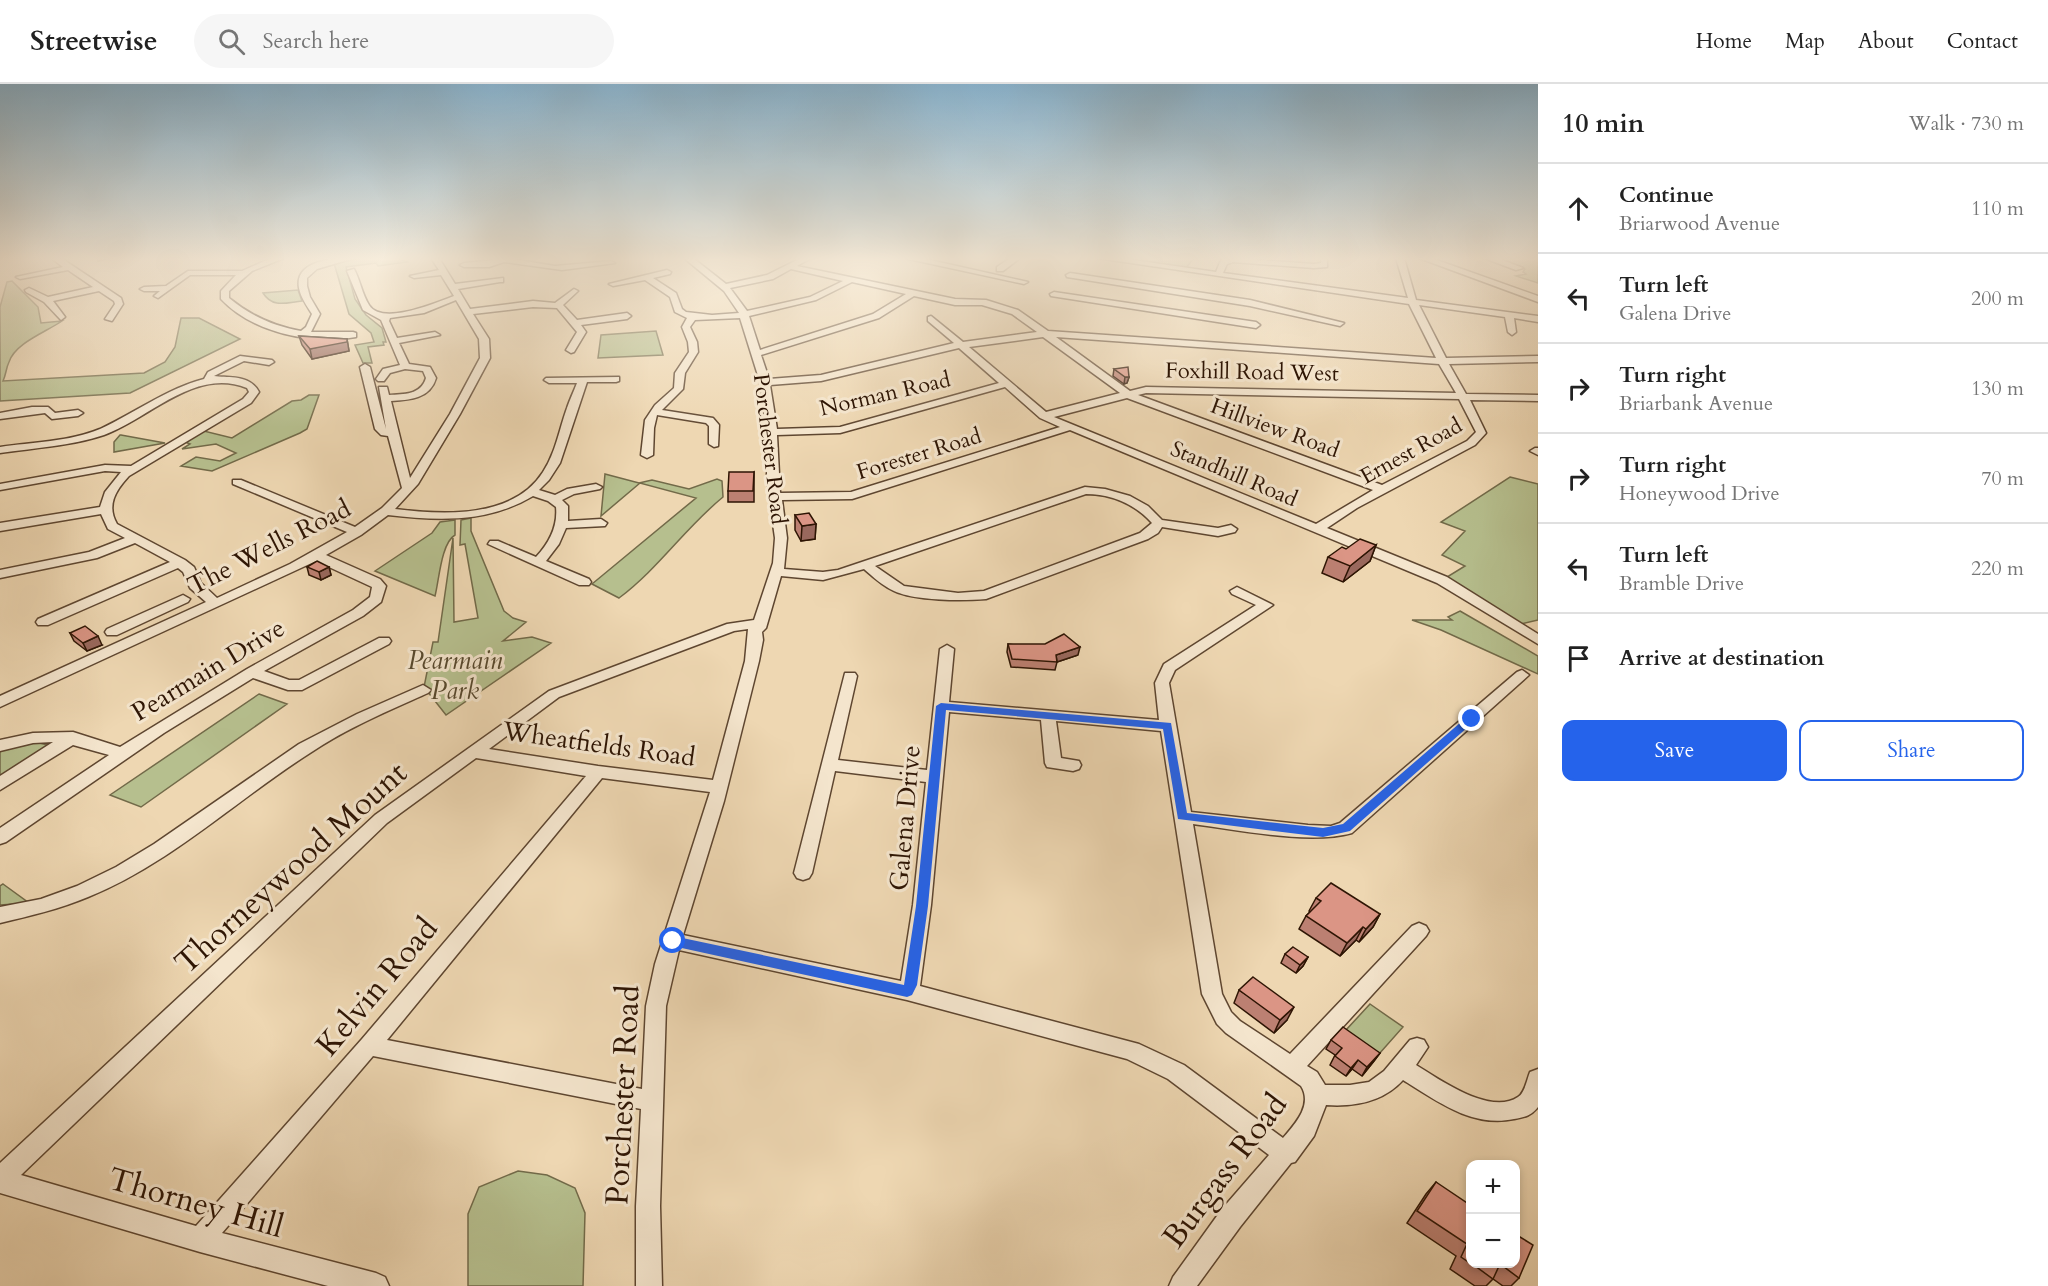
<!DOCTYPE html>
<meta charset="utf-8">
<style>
body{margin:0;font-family:Cardo,serif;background:#f6f6f6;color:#222}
.controls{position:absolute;right:18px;bottom:18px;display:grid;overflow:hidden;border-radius:12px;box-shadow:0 3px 9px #0003}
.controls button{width:54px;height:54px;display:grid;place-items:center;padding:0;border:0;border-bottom:2px solid #e0e0e0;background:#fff;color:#222;font:30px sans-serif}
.stop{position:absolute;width:18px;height:18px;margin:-14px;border:4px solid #2563eb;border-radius:50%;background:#fff}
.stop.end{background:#2563eb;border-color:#fff;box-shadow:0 2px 6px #0008}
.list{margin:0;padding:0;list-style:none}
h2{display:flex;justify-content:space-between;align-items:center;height:78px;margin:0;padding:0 24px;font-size:26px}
h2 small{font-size:20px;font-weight:400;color:#767676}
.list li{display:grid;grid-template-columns:39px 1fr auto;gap:18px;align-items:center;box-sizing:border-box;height:90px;padding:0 24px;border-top:2px solid #e0e0e0}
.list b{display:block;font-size:22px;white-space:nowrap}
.list p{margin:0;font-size:20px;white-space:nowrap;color:#767676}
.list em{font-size:20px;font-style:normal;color:#767676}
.actions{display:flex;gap:12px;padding:18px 24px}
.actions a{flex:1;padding:14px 0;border:2px solid #2563eb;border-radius:12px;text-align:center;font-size:21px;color:#2563eb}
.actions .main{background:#2563eb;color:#fff}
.icon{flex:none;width:33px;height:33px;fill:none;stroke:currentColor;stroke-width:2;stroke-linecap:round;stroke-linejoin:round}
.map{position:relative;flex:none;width:1538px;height:1202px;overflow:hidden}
header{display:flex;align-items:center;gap:36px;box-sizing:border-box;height:84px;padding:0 30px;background:#fff;border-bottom:2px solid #e0e0e0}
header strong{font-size:28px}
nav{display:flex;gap:33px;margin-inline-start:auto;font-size:21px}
.search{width:420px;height:54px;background:#f6f6f6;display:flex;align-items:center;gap:15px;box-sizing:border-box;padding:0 21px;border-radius:33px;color:#767676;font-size:22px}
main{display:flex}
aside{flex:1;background:#fff}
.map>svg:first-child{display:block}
.green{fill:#b6bf8e;stroke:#726a49;stroke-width:1.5}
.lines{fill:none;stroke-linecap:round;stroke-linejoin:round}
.minor-casing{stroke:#5e4630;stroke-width:3}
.minor{fill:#f4e5cd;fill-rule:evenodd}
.wall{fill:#bc8072;stroke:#2e1504;stroke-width:1.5}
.shaded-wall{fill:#99685d;stroke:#2e1504;stroke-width:1.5}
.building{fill:#db9585;stroke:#2e1504;stroke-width:1.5}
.route{fill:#2563eb}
.labels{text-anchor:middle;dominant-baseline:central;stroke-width:6;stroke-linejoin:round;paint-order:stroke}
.far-street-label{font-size:22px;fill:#2e1504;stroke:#f4e5cd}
.street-label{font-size:26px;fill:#2e1504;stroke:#f4e5cd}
.park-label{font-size:26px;font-style:italic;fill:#57482d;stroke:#f4e5cd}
.near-street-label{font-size:32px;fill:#2e1504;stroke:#f4e5cd}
</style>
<header>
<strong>Streetwise</strong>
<div class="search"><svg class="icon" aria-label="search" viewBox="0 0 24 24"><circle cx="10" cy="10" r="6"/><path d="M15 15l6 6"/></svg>Search here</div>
<nav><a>Home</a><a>Map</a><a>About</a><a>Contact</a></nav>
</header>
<main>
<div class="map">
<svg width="1538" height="1202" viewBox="0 0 1538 1202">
<rect width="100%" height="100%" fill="#eed7b2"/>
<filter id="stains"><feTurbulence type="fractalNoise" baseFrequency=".00333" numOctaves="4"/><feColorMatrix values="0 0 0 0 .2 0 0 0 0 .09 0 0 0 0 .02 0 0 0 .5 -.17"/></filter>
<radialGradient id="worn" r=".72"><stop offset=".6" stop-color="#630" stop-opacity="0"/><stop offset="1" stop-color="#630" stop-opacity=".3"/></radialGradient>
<!-- green -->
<path class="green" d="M364,174H397L407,178L378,182L376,179L346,183L355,215L366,231L382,244L386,258H383L384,261L368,263L372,279H363L355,261L374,258L371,249L349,230L334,179Z
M1113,174H1194L1186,184Z
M1499,174H1538V199L1516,192L1526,190L1523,188L1525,185Z
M12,197L38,223L41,239L62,237C46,248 15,259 9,278C6,284 6,291 3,297L144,289L165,278L175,263L181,234H199L240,255L130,309L0,317V223L7,198Z
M298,206L302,217C288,218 273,225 263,209Z
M656,247L663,271L598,274L601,251Z
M309,311H319L307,345L300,349L212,387L181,382L196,373L220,377L236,369L216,360L182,365L190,360L185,358L204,347L232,354L292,317L301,316Z
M120,351H121L165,359L114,368V358Z
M605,390L639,399L652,396L689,405L717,395L722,397L723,413C685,444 658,485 619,514L592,500L696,414L640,399L601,432Z
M1510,393L1538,400V536L1521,540L1447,493L1465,482L1442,471L1465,447L1441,438Z
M471,434V447L504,527L513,534L526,538L503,557L532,553L551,559L446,631L424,603L433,558H438L453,454L454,538L478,534L465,460L460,461L461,436Z
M455,436V451C441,459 439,497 435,512L375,487L432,449L440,438Z
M1460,527L1538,572V590L1441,546L1412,536H1452L1448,533Z
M259,610L287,620L141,723L110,711Z
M36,658L47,661L46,664L0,697V665Z
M3,800L29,819L0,821V802Z
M1370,920L1403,943L1379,970L1346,946Z
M518,1087L547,1091L575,1104L585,1129L583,1202H468V1130L479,1103Z"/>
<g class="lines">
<!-- minor casing -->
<g class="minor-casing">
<path id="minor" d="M51,174H61L121,214L123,220L112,237L105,235L115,220L114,217L99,207L53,217L65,233L61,236L44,218L26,208L25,206L29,204L48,213L93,203L68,186L20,195L16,193L63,183Z
M284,174L252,187L229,207V214C251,232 273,242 301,247L306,243L312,230C307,222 301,214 299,204C294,176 335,174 354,174L317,185L307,194V202L310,213L320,230L311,248H353L356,249V253C312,261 253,249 221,215V207L236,191H190L158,214L154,212L160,207H144L140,205L144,203L166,202L188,187H242L269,175Z
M431,174H439L455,200L503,194V198H500L458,205L470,225L533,217L555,219L574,205L578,207L563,221L577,236L627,229L631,232L627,235L581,241L586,248L574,268L571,269L566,266L577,248L557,224L533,223L473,230L489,255L490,274L460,330L418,400L395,425C443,431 513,435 543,388C556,368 559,346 567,324C570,315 574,307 577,299H549L544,296L546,294L619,293V297L616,298H587L560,379L549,396L539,406L555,411L567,405L596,400L602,403L600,405L574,410L562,416L568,422V437L601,435L607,439L605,442L566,444L559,460L546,477L589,495L591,498L589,501H579L488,460L490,457H498L536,473C549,459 558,443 556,423L548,417L533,412C488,439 439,437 388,431L361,451L326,471L380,495L386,502L381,518L363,532L264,587L289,596H299L379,554H389L391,557L389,560L302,606H288L253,594L164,649L6,758L0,760V744L109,671L73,661L0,706V692L53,658L33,659L0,667V656L33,649L73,648L120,663L247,585L353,526L370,513L372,503L316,477L0,623V612L206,518L190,504L183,488L178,484L48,541H38L36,538L38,535L170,478L135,459L97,474L0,494V486L89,468L125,454L108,445L101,430L0,447V439L100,423L105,408L121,388L105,387L0,406V400L105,381L131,382L243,315L249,308L247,304C195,283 150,334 104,351C71,362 34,364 0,369V363C32,358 69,358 100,345C135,329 166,305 204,295L208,288L240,272L272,276L274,278L269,281L244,277L214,292C227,294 250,290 259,308L251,319L129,392C116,406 106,421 117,440L185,476L194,483L201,499L217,514L290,480L347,448L233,400V396H241L355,443L382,424L402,404L388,352L381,351L375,345L360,283L365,280L370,283L386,345L379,303H387L389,311C404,310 421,311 426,294L423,287L405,285L390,289L384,297H378L376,295L383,285L400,281L381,236L363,226L347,187L354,185C360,196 362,210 369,221C382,242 435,219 454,212L441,191L414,194L410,192L439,186ZM456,216L479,255L480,274L450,330L410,394L391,317C409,316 430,315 436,294L430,283L409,280L399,259L440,251L435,248L397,254L389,237L390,234L424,229Z
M490,174H507L555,182L611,177L615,179L562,186L504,178L489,183H464L460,181L464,179L495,176Z
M684,174H693L726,200L767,191L801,174H811L797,182L955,215L986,216L1018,226L1048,247L1436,274L1409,220L1097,174H1120L1216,188L1221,176L1230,174L1314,180L1321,179L1322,174H1327V183L1314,184L1233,178L1227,180L1223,189L1408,214L1396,174H1404L1416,216L1538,232V238L1514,234L1516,248L1512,251L1508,248L1505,233L1419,221L1446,274L1538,272V278L1449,280L1466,310L1538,311V317L1470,316L1486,349L1475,361L1357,424L1327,444L1447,493L1538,550V560L1437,499L1070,346L852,415L782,416L787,454L784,485L823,488L838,486L1085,403L1105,405L1130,412L1148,422L1162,436L1218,444L1231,441L1237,445L1235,448L1218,452L1162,443L1158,449L1148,455L986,515C962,517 915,517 894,507C883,502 873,493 864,485L823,496L781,492L766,544L762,548L763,556L759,577L724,717L683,851L901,897L913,821L926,698L835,687L812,789L809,794L803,796L797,794L794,789L845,589H855L857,592L838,676L927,686L940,565L947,561L954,565L949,618L1159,636L1155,599L1164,580L1256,521L1232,510L1230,507L1237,503L1273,521L1175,586L1169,599L1191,728L1308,741L1331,742L1340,739L1517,588L1522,586L1529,591L1352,749C1310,761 1238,746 1193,740L1222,910L1231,928L1240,937L1290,970L1412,842L1419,839L1426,842L1429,847L1426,852L1307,982L1317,988L1325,1001H1350L1369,998L1384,987L1410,956L1417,954L1424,956L1428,963L1416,981C1439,995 1490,1032 1518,1013C1525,1009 1527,995 1530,988L1538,985V1023C1531,1032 1525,1033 1514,1035C1472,1044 1437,1017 1403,996C1383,1018 1355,1023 1326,1021L1314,1052L1295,1078L1291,1079L1240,1143L1197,1202H1169L1173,1193L1222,1125L1269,1071L1168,995L1127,975L907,916L679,866L666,922L660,1122L662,1202H636V1122L641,1025L373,972L222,1149L376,1189L385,1193L389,1202H328L200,1168L0,1109V1079L375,731L549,607L727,540L754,536L773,479L775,454L767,398V348L760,298L740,234L695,236L690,243L697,258L698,268L685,289L683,305L662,326L713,334L719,341L718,362L714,363L709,360V342L706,339L657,331L654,344L653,371L647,374L641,371L645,336L655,321L674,304L675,289L689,268L688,258L682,243L687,234L675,228L670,213L645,196L613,202L609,200L667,186L671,188L670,190L653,194L676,209L682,225L686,228L712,231L739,229L724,207ZM791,185L843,197L810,213L747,227L730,204L773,195ZM852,198L906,210L873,230L760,266L749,232L816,216ZM914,212L955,221H982L1012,230L1037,248L963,258L931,232L928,233V237L954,259L821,291L769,295L761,271L879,234ZM1043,253L1120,309L1046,328L969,263ZM1056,253L1439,280L1456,309L1146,303L1130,307ZM959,264L999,299L840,343L777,345L770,301L821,297ZM1005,303L1040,334L1060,343L851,408L780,409L777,351L840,349ZM1146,309L1459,315L1476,348L1467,357L1382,401L1138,311ZM1127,314L1373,406L1316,440L1054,333ZM1086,410C1111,410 1135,420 1152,439L1140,449L984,507L958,509L904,502L875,482ZM748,545L745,577L713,696L598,682L489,665L559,613L734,547ZM949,628L1041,636L1045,679L1047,683L1073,687L1079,685L1081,681L1079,677L1061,674L1056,637L1161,647L1202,910L1217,940L1226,949L1301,1002C1313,1021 1295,1040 1283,1054L1184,981L1139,960L920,902L931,821ZM476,674L586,692L362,955L196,1142L21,1091L387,739ZM602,694L710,708L655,880L646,922L642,1005L387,956Z
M904,174H921L1028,198L1024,200Z
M1010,174H1020L1003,187H997V183Z
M1419,174H1431L1538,212V218Z
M1484,174H1497L1523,184L1516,186Z
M1070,189L1250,216L1344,239L1340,242L1250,222L1067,193L1066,191Z
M1054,208L1256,238L1260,241L1256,244L1051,212L1050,210Z
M32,323H48L55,329L78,326L83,329L78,332L52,335L45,329L0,335V329Z
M1535,364H1538V371L1530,367Z
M183,511L190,515L188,518L117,551H107L105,548L107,545Z
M423,601L431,606L428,609C388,627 347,644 310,669C236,716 170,780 88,813C59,825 30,832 0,839V823L41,815L77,802L116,783L154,760L299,660L357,630Z"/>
</g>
<!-- minor -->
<use href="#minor" class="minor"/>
</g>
<!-- wall -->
<path class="wall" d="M299,252L347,255L349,267L312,275L302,261Z
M1114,285L1129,293L1127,299L1124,300L1113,292Z
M754,388V418H728V407Z
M795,431L816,440L815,455L801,457L795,446Z
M1376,461L1370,477L1343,498L1322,489L1328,473L1346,465Z
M307,483H329L331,491L321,496L309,491Z
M70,549L102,561L87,567L74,557Z
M1008,560L1078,571L1057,578L1055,586L1011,583L1007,568Z
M1316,814L1380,830L1373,843L1359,858L1356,856L1340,872L1299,845L1306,832L1310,828L1309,827Z
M1285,870L1308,873L1303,882L1296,889L1281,879Z
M1239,906L1287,936L1274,949L1234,919Z
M1331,956L1380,969L1374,977L1362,992L1352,985L1346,992L1330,981L1335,971L1326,965Z
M1436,1098L1515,1179L1519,1194L1511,1202H1503L1493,1195L1486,1202H1475L1450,1185L1456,1172L1407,1139L1426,1110Z"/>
<!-- shaded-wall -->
<path class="shaded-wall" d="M97,174H110L98,177Z
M347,255L349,267L312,275L310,265Z
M1125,293H1129L1127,299L1124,300Z
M816,440L815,455L801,457L802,442Z
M1376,461L1370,477L1343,498L1350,482Z
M329,483L331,491L321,496L319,488Z
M98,552L102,561L87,567L83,559Z
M1080,563L1078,571L1057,578L1056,571Z
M1380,830L1373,843L1359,858L1366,845Z
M1363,843L1356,856L1340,872L1347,859Z
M1308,873L1303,882L1296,889L1300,881Z
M1294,923L1287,936L1274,949L1280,936Z
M1380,969L1374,977L1362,992L1367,983Z
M1358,976L1352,985L1346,992L1351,984Z"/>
<!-- building -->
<path class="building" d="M299,252L347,255V258L310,265Z
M1128,283L1129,293H1125L1114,285Z
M729,388H754L753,407H728Z
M809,429L816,440L802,442L795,431Z
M1360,455L1376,461L1350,482L1328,473L1342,463L1346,465Z
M317,477L329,483L319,488L307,483Z
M85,542L98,552L83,559L70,549Z
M1064,550L1080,563L1056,571L1057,578L1012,575L1008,560H1045Z
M1331,799L1380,830L1366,845L1363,843L1347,859L1306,832L1321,817L1316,814Z
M1293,863L1308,873L1300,881L1285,870Z
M1253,893L1294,923L1280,936L1239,906Z
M1343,943L1380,969L1367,983L1358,976L1351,984L1335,972L1342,964L1331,956Z
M1436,1098L1470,1121V1179L1461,1173L1467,1160L1417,1127Z
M1515,1150L1533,1161L1519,1194L1500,1180L1493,1195L1471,1179H1515Z"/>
<!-- sky -->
<linearGradient id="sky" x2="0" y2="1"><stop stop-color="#89b6d3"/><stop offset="0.51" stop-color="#f7eddc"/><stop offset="1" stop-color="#f7eddc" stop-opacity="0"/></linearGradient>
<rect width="1538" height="343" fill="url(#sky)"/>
<!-- route -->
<path class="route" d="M941,619L1171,639L1187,729L1323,744L1343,740L1468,632L1472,631L1477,635L1350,747L1323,753L1178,735L1163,645L946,626L928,822L917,901L912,911L907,913L668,861L666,857L668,853L673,852L904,901L916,822L936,622Z"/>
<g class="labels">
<!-- far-street labels -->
<g class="far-street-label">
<text transform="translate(1252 288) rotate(1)">Foxhill Road West</text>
<text transform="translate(885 310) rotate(-13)">Norman Road</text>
<text transform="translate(1275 344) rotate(20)">Hillview Road</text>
<text transform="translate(770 365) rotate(83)">Porchester Road</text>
<text transform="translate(1411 367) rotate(-29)">Ernest Road</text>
<text transform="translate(919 370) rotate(-17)">Forester Road</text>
<text transform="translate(1234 390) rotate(23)">Standhill Road</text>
</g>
<!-- street labels -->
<g class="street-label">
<text transform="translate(269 463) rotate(-27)">The Wells Road</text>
<text transform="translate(208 586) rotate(-31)">Pearmain Drive</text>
<text transform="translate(599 660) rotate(8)">Wheatfields Road</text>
<text transform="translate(905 734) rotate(-85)">Galena Drive</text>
</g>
<!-- park labels -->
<g class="park-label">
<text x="455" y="576">Pearmain<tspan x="455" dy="30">Park</tspan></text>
</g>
<!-- near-street labels -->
<g class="near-street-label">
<text transform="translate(291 784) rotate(-42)">Thorneywood Mount</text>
<text transform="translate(377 903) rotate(-50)">Kelvin Road</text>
<text transform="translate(623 1011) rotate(-87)">Porchester Road</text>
<text transform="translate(1225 1087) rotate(-53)">Burgass Road</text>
<text transform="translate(196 1119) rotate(16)">Thorney Hill</text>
</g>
</g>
<rect width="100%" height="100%" filter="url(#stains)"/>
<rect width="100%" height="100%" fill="url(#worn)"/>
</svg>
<div class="controls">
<button>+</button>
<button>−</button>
</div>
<div class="stop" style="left:673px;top:857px"></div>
<div class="stop end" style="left:1472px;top:635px"></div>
</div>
<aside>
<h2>10 min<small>Walk · 730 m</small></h2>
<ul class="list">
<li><svg class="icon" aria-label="ahead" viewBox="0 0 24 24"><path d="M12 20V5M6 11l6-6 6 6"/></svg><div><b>Continue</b><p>Briarwood Avenue</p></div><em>110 m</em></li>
<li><svg class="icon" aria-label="left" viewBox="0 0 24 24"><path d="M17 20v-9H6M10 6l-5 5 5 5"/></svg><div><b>Turn left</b><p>Galena Drive</p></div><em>200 m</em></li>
<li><svg class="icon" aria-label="right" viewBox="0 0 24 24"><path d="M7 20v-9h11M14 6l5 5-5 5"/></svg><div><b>Turn right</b><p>Briarbank Avenue</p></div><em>130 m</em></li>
<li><svg class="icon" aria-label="right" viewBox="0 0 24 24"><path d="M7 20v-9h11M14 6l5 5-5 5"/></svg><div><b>Turn right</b><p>Honeywood Drive</p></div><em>70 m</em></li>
<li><svg class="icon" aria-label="left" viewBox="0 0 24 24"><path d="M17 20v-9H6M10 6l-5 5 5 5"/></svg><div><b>Turn left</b><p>Bramble Drive</p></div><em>220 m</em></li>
<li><svg class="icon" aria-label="arrive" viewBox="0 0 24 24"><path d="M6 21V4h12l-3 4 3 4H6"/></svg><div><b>Arrive at destination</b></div></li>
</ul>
<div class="actions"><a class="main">Save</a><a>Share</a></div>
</aside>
</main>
